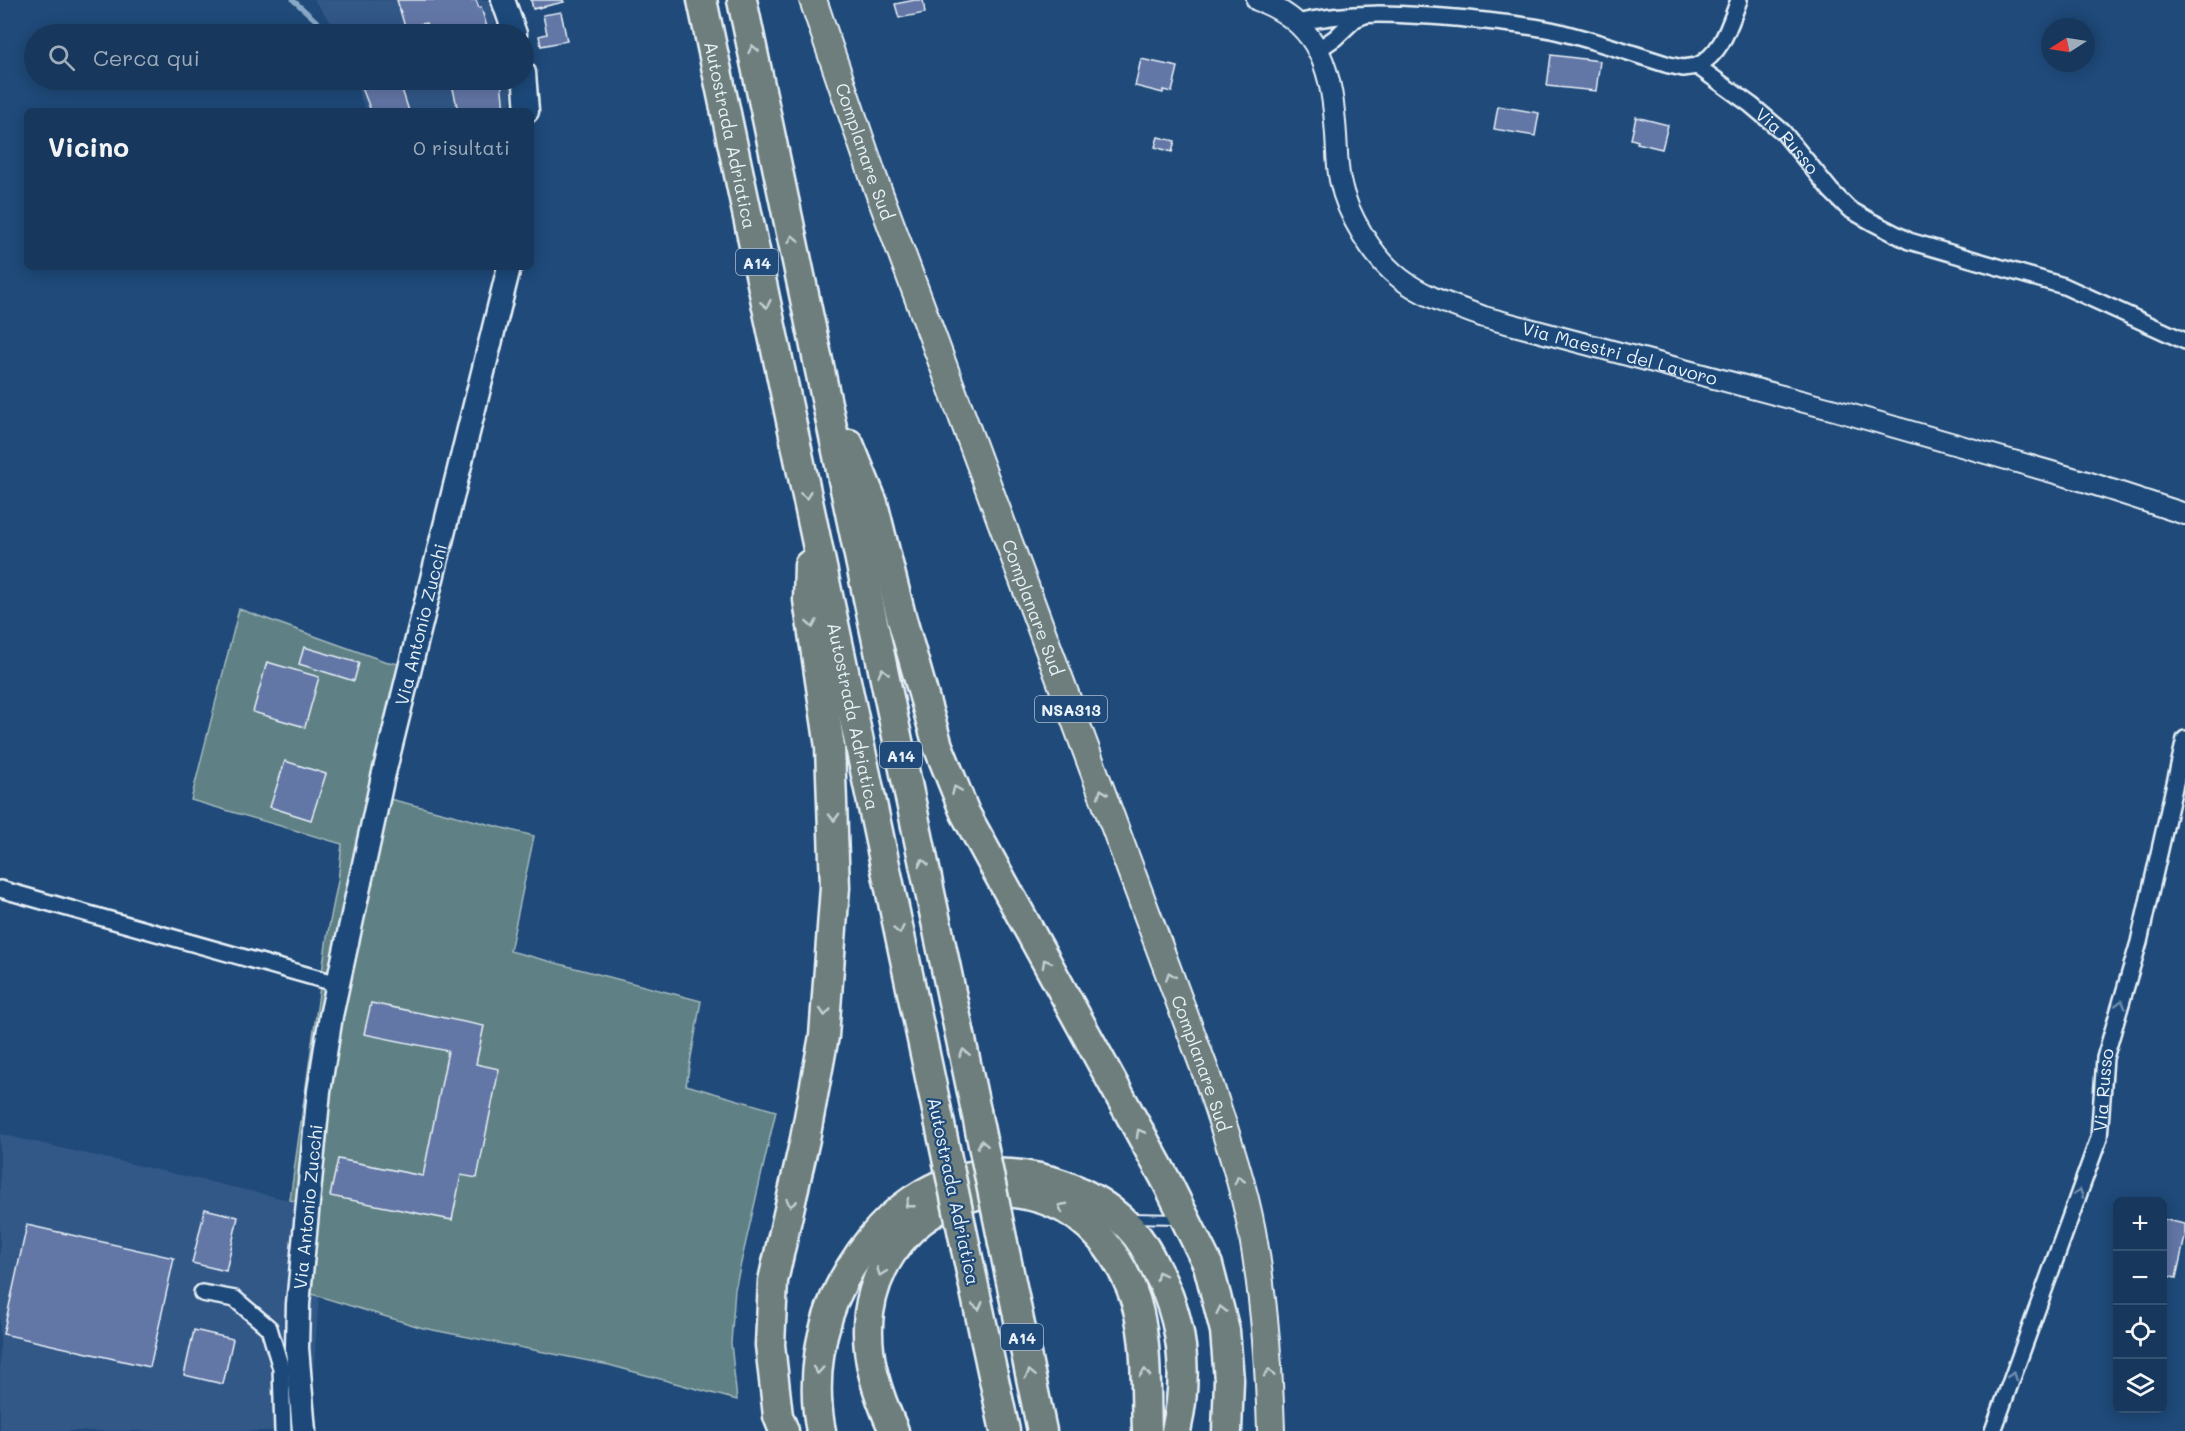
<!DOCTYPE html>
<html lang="it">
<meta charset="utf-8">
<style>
body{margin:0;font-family:Mali,sans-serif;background:#244365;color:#f1f3f6}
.controls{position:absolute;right:18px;bottom:18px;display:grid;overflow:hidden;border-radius:9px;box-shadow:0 3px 15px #0003}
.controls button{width:54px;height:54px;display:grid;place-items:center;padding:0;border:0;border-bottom:2px solid #365272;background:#17385c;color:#f1f3f6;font:30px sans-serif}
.compass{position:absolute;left:2041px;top:18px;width:54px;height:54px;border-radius:50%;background:#17385c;box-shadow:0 3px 15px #0003;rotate:258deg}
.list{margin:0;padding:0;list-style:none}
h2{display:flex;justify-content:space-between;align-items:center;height:78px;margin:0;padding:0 24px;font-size:26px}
h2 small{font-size:20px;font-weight:400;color:#9eacbb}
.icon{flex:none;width:33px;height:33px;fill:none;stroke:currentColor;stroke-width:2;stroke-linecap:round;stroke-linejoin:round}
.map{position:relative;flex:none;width:2185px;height:1431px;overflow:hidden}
.search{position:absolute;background:#17385c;box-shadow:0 3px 15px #0003;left:24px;top:24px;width:510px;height:66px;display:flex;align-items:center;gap:15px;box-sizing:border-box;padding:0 21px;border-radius:33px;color:#9eacbb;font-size:22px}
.panel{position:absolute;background:#17385c;box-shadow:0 3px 15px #0003;left:24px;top:108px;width:510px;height:162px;border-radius:9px}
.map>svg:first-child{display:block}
.built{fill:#335888}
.green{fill:#5f8185;stroke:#a4b9be;stroke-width:1.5}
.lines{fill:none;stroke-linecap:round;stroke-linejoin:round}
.stream{stroke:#89aac7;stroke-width:5}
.building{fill:#6377a7;stroke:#e8f1f8;stroke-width:1.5}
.service-casing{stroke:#e8f1f8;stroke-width:12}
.minor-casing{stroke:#e8f1f8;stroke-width:20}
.tertiary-casing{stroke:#e8f1f8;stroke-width:24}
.secondary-casing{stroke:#e8f1f8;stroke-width:27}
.trunk-casing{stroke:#e8f1f8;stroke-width:30}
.motorway-casing{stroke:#e8f1f8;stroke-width:33}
.service{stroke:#1f4a7a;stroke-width:8}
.minor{stroke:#1f4a7a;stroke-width:15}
.tertiary{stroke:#1f4a7a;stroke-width:20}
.secondary{stroke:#1f4a7a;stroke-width:22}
.trunk{stroke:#6d7e7c;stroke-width:26}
.motorway{stroke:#6d7e7c;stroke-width:28}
.motorway-bridge-casing{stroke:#e8f1f8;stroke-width:33;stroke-linecap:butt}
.motorway-bridge{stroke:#6d7e7c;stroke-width:28}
.oneway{stroke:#c3ced3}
.oneway2{stroke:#6f8dac}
.labels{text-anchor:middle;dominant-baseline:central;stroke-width:4.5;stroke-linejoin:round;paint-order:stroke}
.shield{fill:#1f4a7a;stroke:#acbfd2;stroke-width:1.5}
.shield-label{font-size:16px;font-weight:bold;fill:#e8f1f8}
.street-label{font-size:18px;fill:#e8f1f8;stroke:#1f4a7a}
</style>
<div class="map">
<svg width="2185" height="1431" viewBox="0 0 2185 1431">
<rect width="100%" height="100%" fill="#1f4a7a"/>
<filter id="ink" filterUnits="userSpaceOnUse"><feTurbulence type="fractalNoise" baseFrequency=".0167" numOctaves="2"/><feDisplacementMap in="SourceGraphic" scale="12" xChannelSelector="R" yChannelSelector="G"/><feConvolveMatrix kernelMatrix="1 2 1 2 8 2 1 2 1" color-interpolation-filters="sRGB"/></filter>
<g filter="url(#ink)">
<!-- built -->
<path class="built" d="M314,0H488L492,9L498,34H336L333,25Z
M354,80H509L511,88L510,111H366Z
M0,1134L311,1205L305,1291L319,1296L309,1431H0Z"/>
<!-- green -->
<path class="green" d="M239,609L384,661L414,667L386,798L534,836L510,951L701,1001L686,1085L776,1111L735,1289L731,1343L737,1400L609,1365L423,1328L305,1292L311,1205L290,1200L327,937L338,881L342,844L191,800Z"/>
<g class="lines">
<!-- stream -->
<path class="stream" d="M293,0L331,34"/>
</g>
<!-- building -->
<path class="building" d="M397,0H476L479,8L481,7L489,34H429L426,23L405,27Z
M531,0H563L564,2L533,9Z
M915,0H923L925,13L899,18L895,4Z
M561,12L567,41L541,46L539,36L547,34L543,15Z
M1551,55L1600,61L1596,91L1547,86Z
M1141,59L1178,67L1172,92L1163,90V93L1135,86Z
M359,80H399L409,111H371Z
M451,80H501L504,111H458Z
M1498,106L1539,113L1535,136L1494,129Z
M1636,117L1668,125L1662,149L1637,143L1638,141L1631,139Z
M1158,137L1175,141L1172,152L1155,147Z
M304,647L359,663L354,681L299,664Z
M267,662L319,677L305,727L253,712Z
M285,761L326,774L311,820L270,807Z
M371,1003L484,1026L476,1064L499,1069L477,1178L461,1175L452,1220L330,1196L338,1159L423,1176L448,1051L364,1034Z
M205,1209L238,1217L226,1271L192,1263Z
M2162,1219L2185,1224V1237L2176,1278L2162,1275Z
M27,1225L174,1258L150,1367L3,1334Z
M194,1330L233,1339L223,1384L184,1375Z"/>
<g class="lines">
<!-- service casing -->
<g class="service-casing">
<path id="service" d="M1132,1218L1177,1219"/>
</g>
<!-- minor casing -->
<g class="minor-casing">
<g id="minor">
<path id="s1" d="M1297,23C1351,10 1401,14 1456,18C1488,21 1520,24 1551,30C1591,39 1630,53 1669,65L1683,68L1697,66L1751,105L1783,132L1831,191L1849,209L1872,222L1909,241L2064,286L2185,341"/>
<path d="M1319,49L1335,38L1355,19L1365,15"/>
<path d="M1697,66C1723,52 1729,26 1739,0"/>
<path d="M0,889L338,984"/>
<path d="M202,1293L235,1299L269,1328L281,1368L283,1431"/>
<path id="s2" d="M1993,1431L2099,1138L2105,1058L2139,942L2185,739"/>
</g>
</g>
<!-- tertiary casing -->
<g class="tertiary-casing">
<g id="tertiary">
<path id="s3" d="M1257,0C1322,23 1332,74 1336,135C1337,150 1337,166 1340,180C1347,215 1373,258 1401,279C1426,298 1455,306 1484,317L1835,410L2087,482L2185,514"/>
</g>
</g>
<!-- secondary casing -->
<g class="secondary-casing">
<g id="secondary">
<path d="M503,0L515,34"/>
<path d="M524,73L527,111"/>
<path id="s4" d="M304,1431L297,1348L298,1304L319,1091L331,1016L382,781L509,267"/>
</g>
</g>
<!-- trunk casing -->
<g class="trunk-casing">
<g id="trunk">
<path id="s5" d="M813,0L874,179L1206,1073C1223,1125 1242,1178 1252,1231C1264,1297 1269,1364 1271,1431"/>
</g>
</g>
<!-- motorway casing -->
<g class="motorway-casing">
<g id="motorway">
<path id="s6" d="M702,0L939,1120"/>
<path d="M742,0L976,1111"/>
<path d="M849,444L873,503L901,616L938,746L965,813L1167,1182L1208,1265L1225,1331L1229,1380L1227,1431"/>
<path d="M1003,1243L1042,1431"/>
<path d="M966,1249L1005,1431"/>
<path d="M784,1431L778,1416L770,1345L773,1281L805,1139L824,1036L835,887L830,747L808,600L809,565"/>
<path d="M821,1431C811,1382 819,1326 843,1281C885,1204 950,1159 1039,1178C1073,1185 1105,1202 1129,1227C1141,1239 1149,1254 1156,1269C1184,1321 1189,1374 1176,1431"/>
<path d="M894,1431C877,1393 864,1355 869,1313C881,1225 969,1168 1053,1203C1090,1218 1116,1252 1131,1288C1149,1332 1145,1384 1147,1431"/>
</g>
</g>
<!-- service -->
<use href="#service" class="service"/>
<!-- minor -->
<use href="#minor" class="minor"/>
<!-- tertiary -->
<use href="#tertiary" class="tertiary"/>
<!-- secondary -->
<use href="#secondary" class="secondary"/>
<!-- trunk -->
<use href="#trunk" class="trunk"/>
<!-- motorway -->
<use href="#motorway" class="motorway"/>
<!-- motorway-bridge casing -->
<g class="motorway-bridge-casing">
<path id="motorway-bridge" d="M976,1111L1003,1243
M939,1120L966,1249"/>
</g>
<!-- motorway-bridge -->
<use href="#motorway-bridge" class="motorway-bridge"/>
</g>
<!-- one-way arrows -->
<defs><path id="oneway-chevron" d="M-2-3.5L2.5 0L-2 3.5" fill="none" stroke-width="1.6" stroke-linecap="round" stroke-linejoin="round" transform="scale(1.5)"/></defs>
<g class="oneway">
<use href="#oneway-chevron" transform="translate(753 49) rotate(-102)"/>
<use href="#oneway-chevron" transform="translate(793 239) rotate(-102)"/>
<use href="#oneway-chevron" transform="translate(766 304) rotate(78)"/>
<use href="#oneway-chevron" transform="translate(806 495) rotate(78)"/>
<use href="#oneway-chevron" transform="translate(812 624) rotate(81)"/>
<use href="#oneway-chevron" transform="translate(883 672) rotate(-102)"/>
<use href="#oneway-chevron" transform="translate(956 790) rotate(-113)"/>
<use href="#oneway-chevron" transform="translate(1102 793) rotate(-110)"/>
<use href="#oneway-chevron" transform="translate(834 817) rotate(88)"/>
<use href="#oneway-chevron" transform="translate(923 863) rotate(-102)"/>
<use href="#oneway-chevron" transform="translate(899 930) rotate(78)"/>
<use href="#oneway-chevron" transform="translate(1046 963) rotate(-119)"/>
<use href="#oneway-chevron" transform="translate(1170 976) rotate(-110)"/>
<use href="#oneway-chevron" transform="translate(825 1012) rotate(94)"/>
<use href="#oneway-chevron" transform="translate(964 1053) rotate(-102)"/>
<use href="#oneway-chevron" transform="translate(1140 1133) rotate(-119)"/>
<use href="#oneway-chevron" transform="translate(982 1144) rotate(-101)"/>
<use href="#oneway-chevron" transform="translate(1239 1180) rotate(-105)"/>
<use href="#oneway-chevron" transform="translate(791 1203) rotate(103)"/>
<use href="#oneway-chevron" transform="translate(909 1204) rotate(142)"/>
<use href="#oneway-chevron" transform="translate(1062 1207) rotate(-152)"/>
<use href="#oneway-chevron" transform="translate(881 1272) rotate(111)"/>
<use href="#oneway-chevron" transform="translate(1160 1275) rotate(-117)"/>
<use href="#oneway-chevron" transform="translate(978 1306) rotate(78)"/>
<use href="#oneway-chevron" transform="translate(1221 1310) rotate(-103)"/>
<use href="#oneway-chevron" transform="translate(818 1370) rotate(94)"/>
<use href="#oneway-chevron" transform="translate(1145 1373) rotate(-91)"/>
<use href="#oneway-chevron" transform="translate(1269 1373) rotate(-93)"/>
<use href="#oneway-chevron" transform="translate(1030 1374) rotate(-102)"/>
</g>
<g class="oneway2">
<use href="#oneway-chevron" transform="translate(2121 1004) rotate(-74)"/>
<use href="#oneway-chevron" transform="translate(2079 1193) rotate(-70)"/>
<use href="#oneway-chevron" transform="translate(2013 1376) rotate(-70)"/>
</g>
</g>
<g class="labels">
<!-- shield labels -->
<g class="shield">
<rect x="736" y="249" width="42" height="26" rx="4.5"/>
<rect x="1035" y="696" width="72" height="26" rx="4.5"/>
<rect x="880" y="742" width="42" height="26" rx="4.5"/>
<rect x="1001" y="1324" width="42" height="26" rx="4.5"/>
</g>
<g class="shield-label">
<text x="757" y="262">A14</text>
<text x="1071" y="709">NSA313</text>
<text x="901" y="755">A14</text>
<text x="1022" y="1337">A14</text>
</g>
<!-- street labels -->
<g class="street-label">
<text stroke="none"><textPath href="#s6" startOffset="138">Autostrada Adriatica</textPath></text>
<text stroke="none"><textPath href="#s1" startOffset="525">Via Russo</textPath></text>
<text stroke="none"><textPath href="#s5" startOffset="160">Complanare Sud</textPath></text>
<text stroke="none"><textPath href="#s3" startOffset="564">Via Maestri del Lavoro</textPath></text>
<text stroke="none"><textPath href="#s5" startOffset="646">Complanare Sud</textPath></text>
<text stroke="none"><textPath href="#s4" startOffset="819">Via Antonio Zucchi</textPath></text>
<text stroke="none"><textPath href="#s6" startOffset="732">Autostrada Adriatica</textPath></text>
<text stroke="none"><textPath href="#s5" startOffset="1132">Complanare Sud</textPath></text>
<text stroke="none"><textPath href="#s2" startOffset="360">Via Russo</textPath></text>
<text transform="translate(954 1191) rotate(78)">Autostrada Adriatica</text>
<text stroke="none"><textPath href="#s4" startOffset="225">Via Antonio Zucchi</textPath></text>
</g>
</g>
</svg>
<div class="controls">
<button>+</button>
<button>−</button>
<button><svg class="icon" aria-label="locate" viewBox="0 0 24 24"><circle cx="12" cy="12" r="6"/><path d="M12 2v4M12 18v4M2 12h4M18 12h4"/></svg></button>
<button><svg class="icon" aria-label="layers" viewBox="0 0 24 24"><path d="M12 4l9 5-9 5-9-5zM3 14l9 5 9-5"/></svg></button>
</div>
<svg class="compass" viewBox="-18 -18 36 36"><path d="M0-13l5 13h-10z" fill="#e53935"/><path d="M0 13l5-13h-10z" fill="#9eacbb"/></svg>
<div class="search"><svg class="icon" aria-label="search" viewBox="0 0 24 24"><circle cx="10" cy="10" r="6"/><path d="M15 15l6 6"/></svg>Cerca qui</div>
<section class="panel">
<h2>Vicino<small>0 risultati</small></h2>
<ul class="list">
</ul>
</section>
</div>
